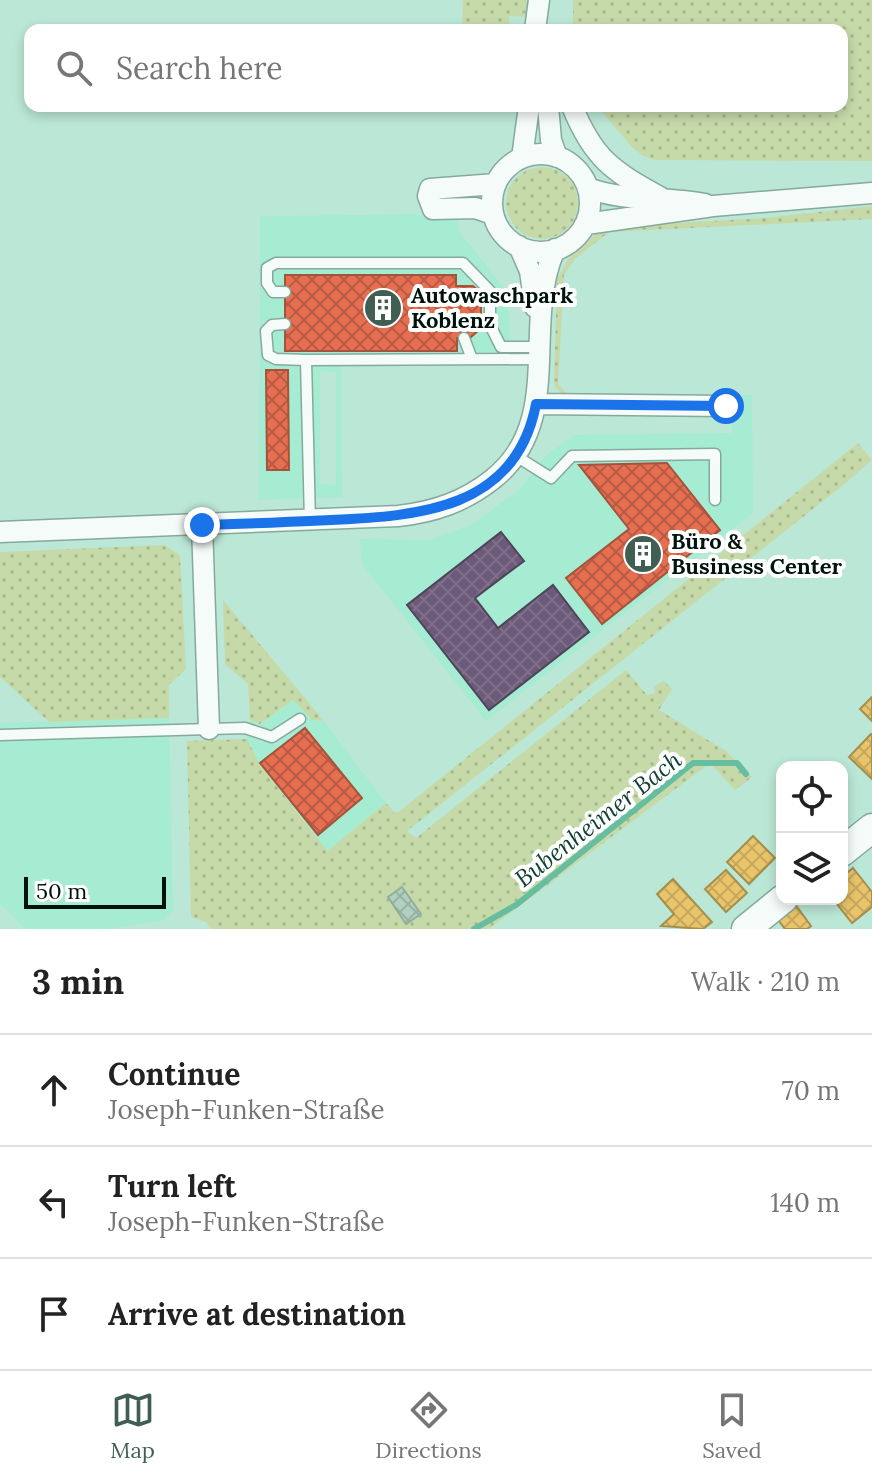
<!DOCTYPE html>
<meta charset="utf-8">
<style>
body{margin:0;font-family:Lora,serif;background:#f6f6f6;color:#222}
.controls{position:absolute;right:24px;bottom:24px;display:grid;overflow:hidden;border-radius:16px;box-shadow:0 4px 12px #0003}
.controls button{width:72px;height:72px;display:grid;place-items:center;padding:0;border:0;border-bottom:2px solid #e0e0e0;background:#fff;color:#222;font:40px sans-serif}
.scale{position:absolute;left:24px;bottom:20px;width:142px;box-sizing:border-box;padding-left:8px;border:4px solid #00140c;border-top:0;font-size:22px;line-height:28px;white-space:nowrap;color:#00140c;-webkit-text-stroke:6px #fff;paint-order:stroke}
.stop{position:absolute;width:24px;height:24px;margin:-18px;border:6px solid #1a73e8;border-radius:50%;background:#fff}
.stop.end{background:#1a73e8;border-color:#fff;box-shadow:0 2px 8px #0008}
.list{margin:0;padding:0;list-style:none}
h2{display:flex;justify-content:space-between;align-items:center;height:104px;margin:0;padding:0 32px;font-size:34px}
h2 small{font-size:26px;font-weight:400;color:#767676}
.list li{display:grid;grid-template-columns:52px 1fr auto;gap:24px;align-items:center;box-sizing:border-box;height:112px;padding:0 32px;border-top:2px solid #e0e0e0}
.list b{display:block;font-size:30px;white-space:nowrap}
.list p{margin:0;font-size:26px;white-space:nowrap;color:#767676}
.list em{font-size:26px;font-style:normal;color:#767676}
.icon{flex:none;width:44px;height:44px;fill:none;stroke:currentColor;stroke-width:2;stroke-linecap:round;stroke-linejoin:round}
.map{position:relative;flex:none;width:872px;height:929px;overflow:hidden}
.search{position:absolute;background:#fff;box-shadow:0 4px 12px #0003;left:24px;right:24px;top:24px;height:88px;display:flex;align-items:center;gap:20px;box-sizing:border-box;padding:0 28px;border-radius:16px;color:#767676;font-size:30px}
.sheet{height:440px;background:#fff}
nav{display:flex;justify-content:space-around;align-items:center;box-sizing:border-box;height:112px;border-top:2px solid #e0e0e0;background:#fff;font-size:22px;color:#767676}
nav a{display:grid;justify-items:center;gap:4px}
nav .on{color:#415e53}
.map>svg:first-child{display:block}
.built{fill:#a6ecd2;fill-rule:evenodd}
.grass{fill:url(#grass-dots)}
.homes{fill:url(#homes-cross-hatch);stroke:#a38f4e;stroke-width:2}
.shops{fill:url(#shops-cross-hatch);stroke:#a2543c;stroke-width:2}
.offices{fill:url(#offices-cross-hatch);stroke:#4c4459;stroke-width:2}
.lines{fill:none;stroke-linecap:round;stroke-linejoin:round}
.stream{stroke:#66bd9f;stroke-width:6}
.building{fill:url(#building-cross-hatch);stroke:#91af9e;stroke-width:2}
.lane-casing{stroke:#86a99d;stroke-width:13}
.street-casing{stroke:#86a99d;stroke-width:23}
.secondary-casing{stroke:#86a99d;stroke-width:31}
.lane{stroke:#f5fbf9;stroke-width:10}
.street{stroke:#f5fbf9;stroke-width:20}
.secondary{stroke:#f5fbf9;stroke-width:28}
.route{stroke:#1a73e8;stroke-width:10}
.labels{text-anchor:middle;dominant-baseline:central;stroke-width:8;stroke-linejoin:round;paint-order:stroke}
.poi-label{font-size:22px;font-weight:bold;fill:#00140c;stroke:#fff;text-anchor:start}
.water-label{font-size:24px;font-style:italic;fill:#113f30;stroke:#fff}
</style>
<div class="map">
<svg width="872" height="929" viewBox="0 0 872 929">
<defs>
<pattern id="grass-dots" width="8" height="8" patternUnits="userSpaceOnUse" patternTransform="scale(2)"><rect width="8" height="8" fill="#c6daa9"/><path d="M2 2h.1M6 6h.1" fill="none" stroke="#a8ba90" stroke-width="1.8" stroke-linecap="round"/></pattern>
<pattern id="homes-cross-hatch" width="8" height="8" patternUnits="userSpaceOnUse" patternTransform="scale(2)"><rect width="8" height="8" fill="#e9c46a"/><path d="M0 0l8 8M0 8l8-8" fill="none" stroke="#c6a85b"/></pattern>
<pattern id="shops-cross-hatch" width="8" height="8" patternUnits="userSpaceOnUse" patternTransform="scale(2)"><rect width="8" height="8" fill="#e76f51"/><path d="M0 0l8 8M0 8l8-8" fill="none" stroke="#b95a42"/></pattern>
<pattern id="offices-cross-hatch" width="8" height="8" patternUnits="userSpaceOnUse" patternTransform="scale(2)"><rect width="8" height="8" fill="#6d597a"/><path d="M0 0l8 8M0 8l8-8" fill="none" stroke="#7e7189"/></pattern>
<pattern id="building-cross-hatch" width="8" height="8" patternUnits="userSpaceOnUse" patternTransform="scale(2)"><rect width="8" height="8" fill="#b1d0bf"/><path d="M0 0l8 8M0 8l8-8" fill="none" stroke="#96b2a3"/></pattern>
</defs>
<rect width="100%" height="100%" fill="#bbe7d6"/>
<!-- built -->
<path class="built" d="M457,214L458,230L508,293L511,363L341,367L342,497L259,500L260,216ZM320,371L336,372V485L320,484Z
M732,395H752L753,513L486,721L362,564L360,539L429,540L471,525L520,489L546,455L575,435L732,433Z
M293,700L312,720L324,721L386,803L327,851L259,763L247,739L250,720L261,724Z
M169,718L173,911L164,920L109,929H26L0,904V723Z"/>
<!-- grass -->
<path class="grass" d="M463,0H530V17L509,16L510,30H462Z
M573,0H872V161L655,160L643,156L632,147L597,106H842V30H573Z
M506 203a36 36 0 1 1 72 0a36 36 0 1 1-72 0Z
M872,206V219L609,232L575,259L564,275L558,384L569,396L565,398L554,385L557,279L569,258L594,235L605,229L639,225L765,218Z
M858,443L872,460L847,482L407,831L416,838L626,670L647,695L655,693L653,687L664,681L672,689L659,710L726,751L752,777L735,790L710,763L489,929H212L206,922L191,917L187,741L247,739L259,763L327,851L386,803L396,814Z
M165,545L180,556L186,669L169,685V718L49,722L0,677V552Z
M223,600L324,721L312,720L293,700L260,724L250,720L248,684L225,664Z"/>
<!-- homes -->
<path class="homes" d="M872,697V721L860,709Z
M871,734L872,735V779L849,757Z
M753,836L775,858L749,884L727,862Z
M853,868L872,892V907L852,923L833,899H842V877Z
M726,870L747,893L726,912L705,889Z
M673,879L712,922L703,929L661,926L674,914L657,894Z
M795,904L811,926L807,929H785L776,917Z"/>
<!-- shops -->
<path class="shops" d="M285,275H456V286H473L481,293V328L470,338H457V351H285Z
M266,370H288L289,470H267Z
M667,463L720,530L602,624L566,578L629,529L579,465Z
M305,728L362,798L318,835L260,763Z"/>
<!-- offices -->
<path class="offices" d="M501,532L524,561L475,598L498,628L553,585L589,632L489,710L407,605Z"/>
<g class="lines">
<!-- stream -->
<path class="stream" d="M474,929L516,905L693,763H737L746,774"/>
</g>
<!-- building -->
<path class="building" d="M402,887L421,914L406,924L388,897Z"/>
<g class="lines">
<!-- lane casing -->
<g class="lane-casing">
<path id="lane" d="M285,292H273L267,283V268L276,263H463L490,291V325L501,347H539
M285,324L272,325L266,331L268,355L276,359L306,360
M464,338L472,359
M516,456L551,478L572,456L715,454V500
M310,521L306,360L539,359
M0,735L245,728L272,737L300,719"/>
</g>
<!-- street casing -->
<g class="street-casing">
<path id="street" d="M535,30L539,0
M548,106L551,140L557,157
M572,106C593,158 612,171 660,197
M492 203a49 49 0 1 1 98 0a49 49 0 1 1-98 0Z
M522,158L529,106
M588,188C624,202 666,196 705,204
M493,214L475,208L433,209L428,196L430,189L496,184
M586,224L713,206L872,193
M519,246L530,271L535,307
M536,404L726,406
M202,525L209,729
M0,532L398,516C434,512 464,502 493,479C566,421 521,324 555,249"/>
</g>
<!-- secondary casing -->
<g class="secondary-casing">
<path id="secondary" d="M842,852L872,828
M746,929L783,899"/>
</g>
<!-- lane -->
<use href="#lane" class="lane"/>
<!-- street -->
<use href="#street" class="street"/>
<!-- secondary -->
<use href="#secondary" class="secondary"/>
</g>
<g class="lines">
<!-- route -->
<path class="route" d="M202,525C245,524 288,522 331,520C418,516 516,510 536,404L726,406"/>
</g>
<!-- icons -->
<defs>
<g id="building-disc" transform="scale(2)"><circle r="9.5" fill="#415e53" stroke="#fff"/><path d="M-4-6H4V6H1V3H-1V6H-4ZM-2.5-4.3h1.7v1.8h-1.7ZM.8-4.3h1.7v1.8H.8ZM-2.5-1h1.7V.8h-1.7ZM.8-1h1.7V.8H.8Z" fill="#fff"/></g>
</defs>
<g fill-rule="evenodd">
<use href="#building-disc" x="383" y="308"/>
<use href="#building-disc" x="643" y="554"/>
</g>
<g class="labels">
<!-- poi labels -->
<g class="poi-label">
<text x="411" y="295">Autowaschpark<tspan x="411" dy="25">Koblenz</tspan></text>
<text x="671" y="541">Büro &amp;<tspan x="671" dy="25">Business Center</tspan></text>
</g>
<!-- water labels -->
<g class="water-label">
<text transform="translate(598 819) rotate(-38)">Bubenheimer Bach</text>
</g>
</g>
</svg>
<div class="controls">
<button><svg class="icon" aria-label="locate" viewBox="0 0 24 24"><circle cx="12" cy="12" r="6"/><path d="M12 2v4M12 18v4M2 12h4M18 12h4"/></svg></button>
<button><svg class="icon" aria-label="layers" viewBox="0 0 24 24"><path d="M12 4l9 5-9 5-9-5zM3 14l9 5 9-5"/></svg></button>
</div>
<div class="scale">50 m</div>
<div class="stop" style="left:726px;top:406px"></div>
<div class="stop end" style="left:202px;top:525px"></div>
<div class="search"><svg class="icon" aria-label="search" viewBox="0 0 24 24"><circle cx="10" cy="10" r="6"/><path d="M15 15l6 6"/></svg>Search here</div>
</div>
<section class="sheet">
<h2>3 min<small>Walk · 210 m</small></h2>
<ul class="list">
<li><svg class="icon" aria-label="ahead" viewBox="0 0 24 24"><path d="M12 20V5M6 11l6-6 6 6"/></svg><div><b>Continue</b><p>Joseph-Funken-Straße</p></div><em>70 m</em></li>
<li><svg class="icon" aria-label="left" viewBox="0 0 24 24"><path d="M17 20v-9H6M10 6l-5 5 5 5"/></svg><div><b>Turn left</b><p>Joseph-Funken-Straße</p></div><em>140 m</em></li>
<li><svg class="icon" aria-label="arrive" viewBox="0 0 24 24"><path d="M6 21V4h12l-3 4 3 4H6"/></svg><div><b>Arrive at destination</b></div></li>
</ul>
</section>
<nav>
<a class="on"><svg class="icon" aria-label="map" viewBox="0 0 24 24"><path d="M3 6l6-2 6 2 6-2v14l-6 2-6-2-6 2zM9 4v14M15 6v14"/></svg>Map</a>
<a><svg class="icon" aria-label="directions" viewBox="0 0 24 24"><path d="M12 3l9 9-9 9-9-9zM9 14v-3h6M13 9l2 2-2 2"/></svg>Directions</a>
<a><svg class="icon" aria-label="saved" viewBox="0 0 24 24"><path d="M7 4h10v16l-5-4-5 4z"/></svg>Saved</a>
</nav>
